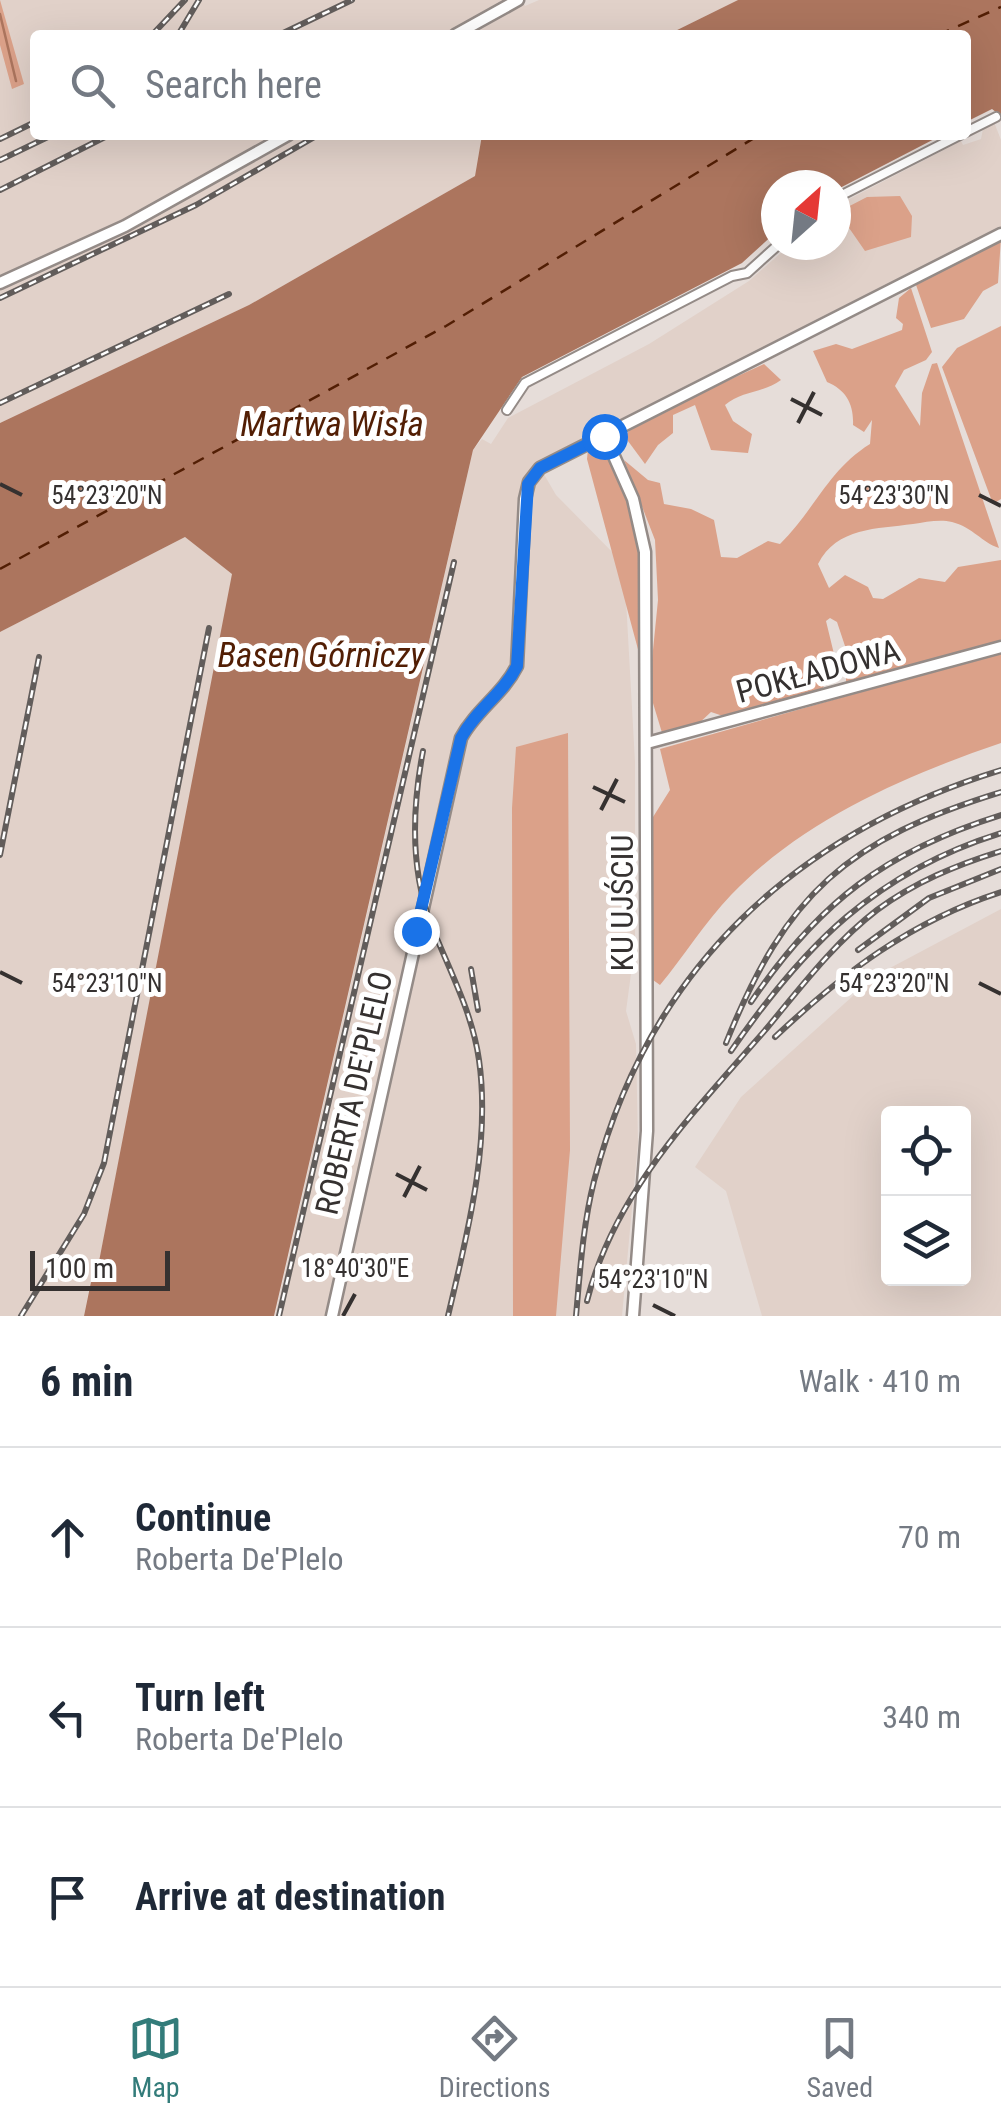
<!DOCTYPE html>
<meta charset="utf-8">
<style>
body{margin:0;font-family:"Roboto Condensed",sans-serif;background:#f2f2f3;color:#1f2937}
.controls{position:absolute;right:30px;bottom:30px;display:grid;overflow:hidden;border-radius:10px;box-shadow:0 10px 40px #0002}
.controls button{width:90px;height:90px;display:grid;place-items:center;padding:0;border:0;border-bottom:2px solid #e0e1e3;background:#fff;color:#1f2937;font:50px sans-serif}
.compass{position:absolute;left:761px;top:170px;width:90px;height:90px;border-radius:50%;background:#fff;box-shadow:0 10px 40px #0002;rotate:27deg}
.scale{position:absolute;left:30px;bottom:25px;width:140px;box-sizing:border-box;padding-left:10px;border:5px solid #353130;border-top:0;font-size:28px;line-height:35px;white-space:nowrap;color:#353130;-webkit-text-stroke:8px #fff;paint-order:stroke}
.stop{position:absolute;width:30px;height:30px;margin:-22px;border:8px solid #1a73e8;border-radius:50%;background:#fff}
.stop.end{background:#1a73e8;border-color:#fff;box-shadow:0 2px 10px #0008}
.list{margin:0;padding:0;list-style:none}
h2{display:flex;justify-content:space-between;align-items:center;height:130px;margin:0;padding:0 40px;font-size:42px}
h2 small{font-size:32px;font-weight:400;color:#747a83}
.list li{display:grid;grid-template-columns:65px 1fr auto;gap:30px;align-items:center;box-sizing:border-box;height:180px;padding:0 40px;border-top:2px solid #e0e1e3}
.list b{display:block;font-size:38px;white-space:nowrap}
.list p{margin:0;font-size:32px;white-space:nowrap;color:#747a83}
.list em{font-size:32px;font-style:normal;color:#747a83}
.icon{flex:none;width:55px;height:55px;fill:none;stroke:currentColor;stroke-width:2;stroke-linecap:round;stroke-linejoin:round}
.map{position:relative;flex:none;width:1001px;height:1316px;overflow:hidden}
.search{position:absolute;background:#fff;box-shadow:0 10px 40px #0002;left:30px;right:30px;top:30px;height:110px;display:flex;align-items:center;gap:25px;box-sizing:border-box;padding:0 35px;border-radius:10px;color:#747a83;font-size:38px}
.sheet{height:670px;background:#fff}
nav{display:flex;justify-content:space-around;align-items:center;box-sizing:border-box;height:140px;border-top:2px solid #e0e1e3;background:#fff;font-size:28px;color:#747a83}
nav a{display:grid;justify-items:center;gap:5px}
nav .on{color:#337c7a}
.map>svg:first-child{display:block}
.built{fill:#e1d1c9;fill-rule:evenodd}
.forest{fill:#dba189}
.water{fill:#ac755e}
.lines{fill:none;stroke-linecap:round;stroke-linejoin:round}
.stream{stroke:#ac755e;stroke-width:2.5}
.ferry{stroke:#521e04;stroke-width:2.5;stroke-dasharray:12 10;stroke-linecap:butt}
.pedestrian-casing{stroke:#948b87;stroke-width:12}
.minor-casing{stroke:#948b87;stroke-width:15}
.pedestrian{stroke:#fff;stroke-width:8}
.minor{stroke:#fff;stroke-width:10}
.rail-casing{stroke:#625d5b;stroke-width:6}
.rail{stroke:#fff;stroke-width:2.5;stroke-dasharray:8;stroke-linecap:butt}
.route{stroke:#1a73e8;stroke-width:12}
.ticks{fill:none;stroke:#353130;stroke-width:4}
.labels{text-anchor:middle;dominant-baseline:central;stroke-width:10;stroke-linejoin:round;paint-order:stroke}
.street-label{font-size:32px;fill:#353130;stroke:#fff}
.water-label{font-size:35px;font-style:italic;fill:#521e04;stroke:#fff}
.ticks-label{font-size:25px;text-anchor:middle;fill:#353130;stroke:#fff;stroke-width:10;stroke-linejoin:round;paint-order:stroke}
</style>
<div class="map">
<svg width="1001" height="1316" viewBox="0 0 1001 1316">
<rect width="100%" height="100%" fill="#e6ddd9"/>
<!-- built -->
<path class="built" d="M0,0H522L525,6L539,0H738L667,35H35V135H482L475,176L249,305L0,423Z
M994,122L1001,140V228L538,464L556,495L624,564L635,762V944L626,1011L636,1044L638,1143L622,1316H275L473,450L482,439L491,444L508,418L649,344L749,281L790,245H836V206L961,141L963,145L981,139L983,129Z
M185,537L233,574L96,1278H91L84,1316H0V632Z
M1001,909V1316H762L726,1191L695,1167L741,1097L875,976ZM888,1114H964V1278H888Z"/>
<!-- forest -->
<path class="forest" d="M0,0L24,84L12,89L0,45Z
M900,196L912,216L911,237L865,251L838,212L867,197Z
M1001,238L998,283L983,291L964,319L931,328L915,282Z
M911,288L932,352L926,360L904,370L895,386L920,426L922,393L932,364L937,363L999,548C981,542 974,528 952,522C940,519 926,522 913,524C877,529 837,527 818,564L829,588L845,575L868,587L873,598L883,599L919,578L945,582L958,567L1001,560V641L846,683V649L837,622L830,618L826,621L834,654L822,691L729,718L711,712L696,726L663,736L649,690L658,600L655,540L624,460L648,480L660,483L664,504L691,509L714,520L721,557L737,558L768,541L780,544C814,511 828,470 870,444L872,420L864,432L853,425C854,404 846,390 827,382L813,351L836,344L852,349L902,330L903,324L896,318L899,298Z
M1001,326V499L993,504L942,367L957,348Z
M764,364L781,380C763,393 741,391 725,405L733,421L752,434L748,453L711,450L695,405L673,415V433L658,445L645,464L625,437L633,424Z
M594,446L603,448L637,525L641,548L643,668L587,459L588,449Z
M1001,652V743C904,776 803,820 731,895C705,922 684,956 660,985L653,980V817L670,790L660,749Z
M568,733L570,1150L556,1316H513L512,808L516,747Z"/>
<!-- water -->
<path class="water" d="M738,0H1001V116L992,109L966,122V35H667Z
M482,135H942L836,190V185H776V232L742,263L522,377L473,450L274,1316H84L92,1277H96L232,574L185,537L0,632V423L249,305L475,176Z"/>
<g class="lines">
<!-- stream -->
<path class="stream" d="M0,14L16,81"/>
<!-- ferry -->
<path class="ferry" d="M938,35L1001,7
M0,569L446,326L759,135"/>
<!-- pedestrian casing -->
<g class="pedestrian-casing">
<path id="pedestrian" d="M966,132L996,117
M836,198L960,135
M507,410L525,383L732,276L747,273L778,245"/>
</g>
<!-- minor casing -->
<g class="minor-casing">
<path id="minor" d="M455,35L518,0
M0,283L125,226L288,135
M605,436L633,499L645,552L647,1131L633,1316
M647,743L1001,647
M332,1316L461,738C476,710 503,694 517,666L525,499L529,482L540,468L1001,234"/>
</g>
<!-- pedestrian -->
<use href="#pedestrian" class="pedestrian"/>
<!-- minor -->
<use href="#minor" class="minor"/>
<!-- rail casing -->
<g class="rail-casing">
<path id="rail" d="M152,35L185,0
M178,35L199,0
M279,35L352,0
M0,139L35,122
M0,160L52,135
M0,190L109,135
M0,298L196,205L318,135
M0,403L229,294
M423,751C412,809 410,869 431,924C449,970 472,1011 479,1060C491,1144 467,1235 448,1316
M0,855L39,657
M858,950L929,898L1001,869
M471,969L478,1010
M751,1002C819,902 886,851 1001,815
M775,1037C843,973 911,921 1001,892
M726,1043C786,893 848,839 1001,792
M731,1051C804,945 876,872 1001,833
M587,1301C614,1192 696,1110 767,1028C801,987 834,943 877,910C915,882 956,865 1001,851
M21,1316L84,1214L104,1163L209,628
M279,1316L454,562
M576,1316C580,1271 583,1225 594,1181C648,969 796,833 1001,770"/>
</g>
<!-- rail -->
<use href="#rail" class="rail"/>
</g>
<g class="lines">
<!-- route -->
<path class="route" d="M416,931L461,738C476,710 503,694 517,666L528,484L540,468L604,436"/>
</g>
<!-- ticks -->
<path class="ticks" d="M791,399L822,415M798,423L814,392M0,484L22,495M979,495L1001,506M593,787L625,802M601,810L617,779M0,972L22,983M979,983L1001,994M396,1174L427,1190M404,1197L420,1166M653,1305L675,1316M343,1316L355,1294"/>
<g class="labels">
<!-- street labels -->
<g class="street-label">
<text transform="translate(818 671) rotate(-15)">POKŁADOWA</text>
<text transform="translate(622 903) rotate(-90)">KU UJŚCIU</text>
<text transform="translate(354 1093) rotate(-77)">ROBERTA DE'PLELO</text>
</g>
<!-- water labels -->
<g class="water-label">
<text x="332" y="424">Martwa Wisła</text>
<text x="321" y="655">Basen Górniczy</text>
</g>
</g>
<g class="ticks-label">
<text x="894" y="504">54°23'30"N</text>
<text x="107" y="504">54°23'20"N</text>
<text x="894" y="992">54°23'20"N</text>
<text x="107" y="992">54°23'10"N</text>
<text x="355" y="1277">18°40'30"E</text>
<text x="653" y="1288">54°23'10"N</text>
</g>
</svg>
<div class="controls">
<button><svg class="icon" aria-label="locate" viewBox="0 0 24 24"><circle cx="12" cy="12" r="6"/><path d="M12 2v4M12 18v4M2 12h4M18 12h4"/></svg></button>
<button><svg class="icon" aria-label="layers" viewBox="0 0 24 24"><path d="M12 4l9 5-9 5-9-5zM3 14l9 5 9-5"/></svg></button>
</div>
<svg class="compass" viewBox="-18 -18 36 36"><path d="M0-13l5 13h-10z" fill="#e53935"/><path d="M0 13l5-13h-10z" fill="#747a83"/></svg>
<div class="scale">100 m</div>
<div class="stop" style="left:604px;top:436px"></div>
<div class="stop end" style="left:416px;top:931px"></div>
<div class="search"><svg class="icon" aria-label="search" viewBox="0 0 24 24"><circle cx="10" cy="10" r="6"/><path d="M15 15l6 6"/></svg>Search here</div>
</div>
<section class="sheet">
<h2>6 min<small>Walk · 410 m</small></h2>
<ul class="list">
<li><svg class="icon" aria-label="ahead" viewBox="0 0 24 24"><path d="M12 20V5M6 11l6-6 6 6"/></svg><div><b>Continue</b><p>Roberta De'Plelo</p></div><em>70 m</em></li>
<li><svg class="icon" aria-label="left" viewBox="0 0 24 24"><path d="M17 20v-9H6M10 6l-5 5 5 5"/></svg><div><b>Turn left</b><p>Roberta De'Plelo</p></div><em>340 m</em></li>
<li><svg class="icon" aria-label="arrive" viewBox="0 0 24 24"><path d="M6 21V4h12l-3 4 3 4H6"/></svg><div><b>Arrive at destination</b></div></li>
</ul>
</section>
<nav>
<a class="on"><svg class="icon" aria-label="map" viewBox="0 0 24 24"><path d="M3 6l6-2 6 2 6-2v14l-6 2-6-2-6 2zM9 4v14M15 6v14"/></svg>Map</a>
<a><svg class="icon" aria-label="directions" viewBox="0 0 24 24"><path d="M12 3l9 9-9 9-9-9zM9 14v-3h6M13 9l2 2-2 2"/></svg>Directions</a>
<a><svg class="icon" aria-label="saved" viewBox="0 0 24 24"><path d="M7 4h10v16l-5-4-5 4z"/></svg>Saved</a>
</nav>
